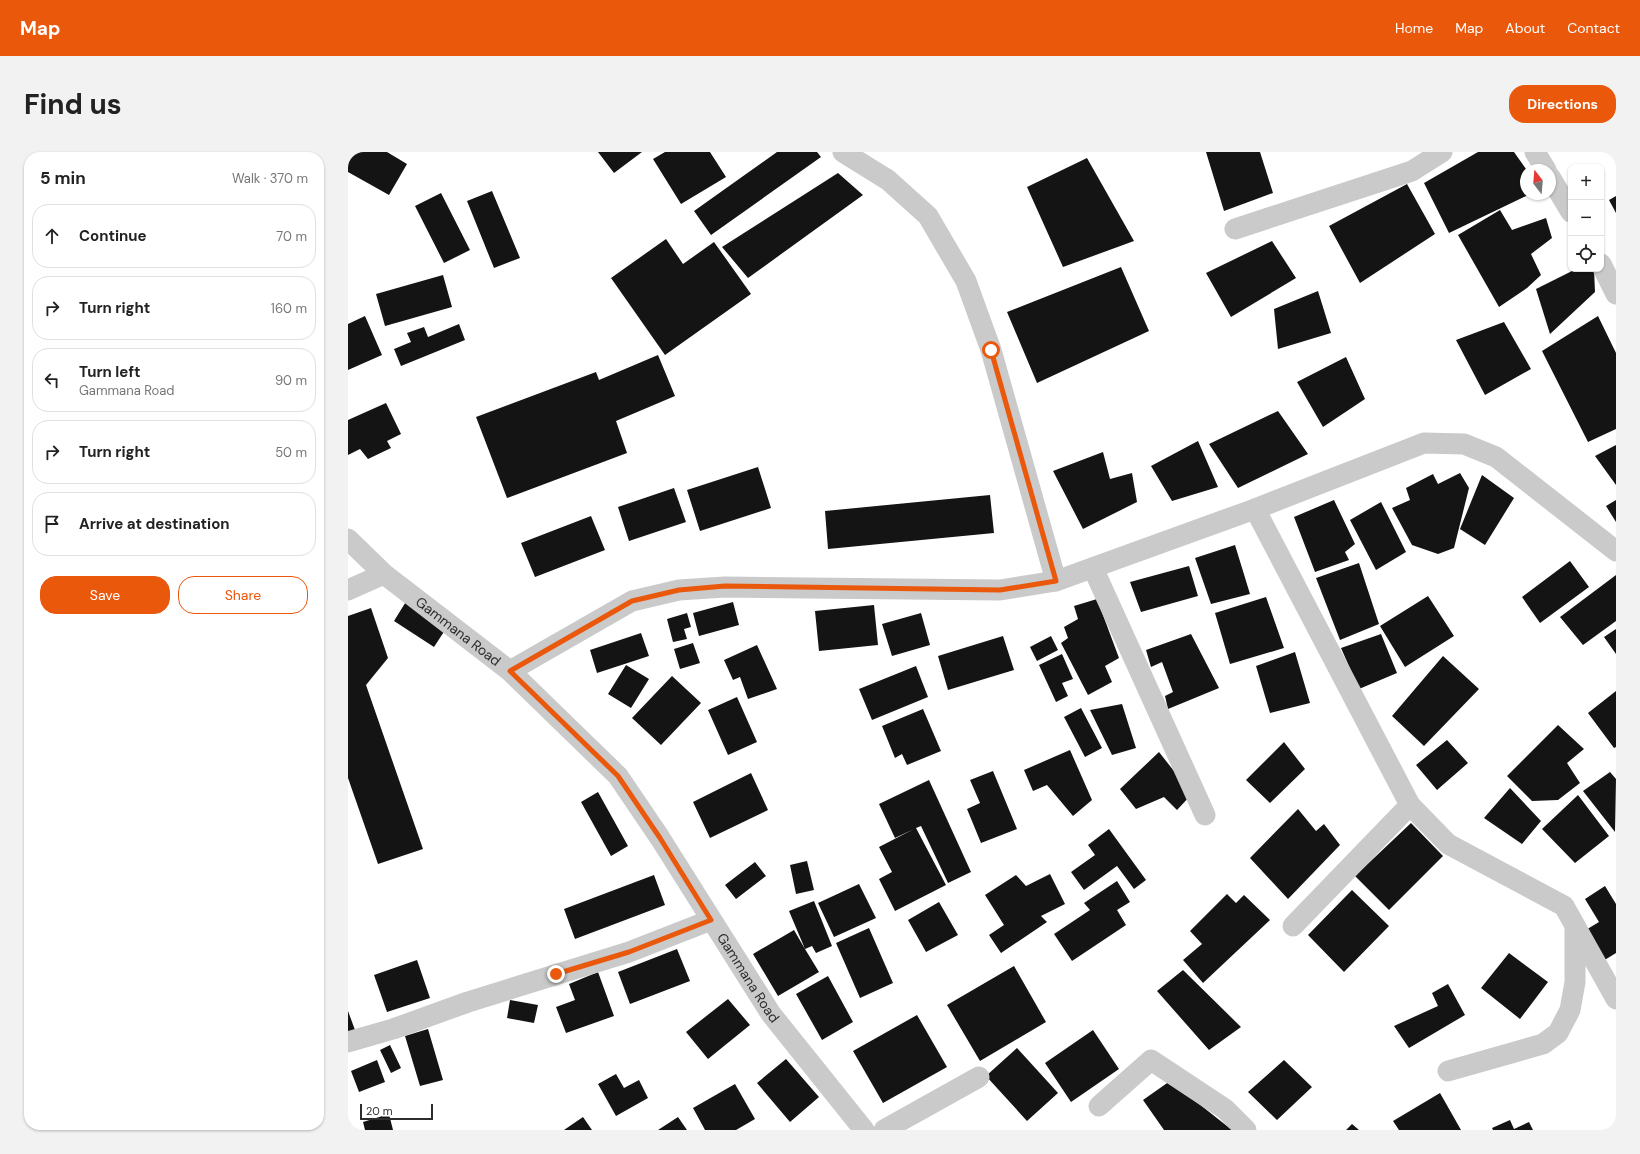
<!DOCTYPE html>
<meta charset="utf-8">
<style>
body{margin:0;font-family:"DM Sans",sans-serif;background:#f2f2f2;color:#222}
.controls{position:absolute;right:12px;top:12px;display:grid;overflow:hidden;border-radius:8px;box-shadow:0 1px 3px #0004}
.controls button{width:36px;height:36px;display:grid;place-items:center;padding:0;border:0;border-bottom:1px solid #e0e0e0;background:#fff;color:#222;font:20px sans-serif}
.compass{position:absolute;left:1172px;top:12px;width:36px;height:36px;border-radius:50%;background:#fff;box-shadow:0 1px 3px #0004;rotate:344deg}
.scale{position:absolute;left:12px;bottom:10px;width:73px;box-sizing:border-box;padding-left:4px;border:2px solid #2d2d2d;border-top:0;font-size:11px;line-height:14px;white-space:nowrap;color:#2d2d2d;-webkit-text-stroke:3px #fff;paint-order:stroke}
.stop{position:absolute;width:12px;height:12px;margin:-9px;border:3px solid #ea580c;border-radius:50%;background:#fff}
.stop.end{background:#ea580c;border-color:#fff;box-shadow:0 1px 4px #0008}
.list{margin:0;padding:0;list-style:none}
h2{display:flex;justify-content:space-between;align-items:center;height:52px;margin:0;padding:0 16px;font-size:17px}
h2 small{font-size:13px;font-weight:400;color:#767676}
.list li{display:grid;grid-template-columns:26px 1fr auto;gap:12px;align-items:center;box-sizing:border-box;height:64px;margin:0 8px 8px;padding:0 8px;border:1px solid #e0e0e0;border-radius:16px}
.list b{display:block;font-size:15px;white-space:nowrap}
.list p{margin:0;font-size:13px;white-space:nowrap;color:#767676}
.list em{font-size:13px;font-style:normal;color:#767676}
.actions{display:flex;gap:8px;padding:12px 16px}
.actions a{flex:1;padding:9px 0;border:1px solid #ea580c;border-radius:16px;text-align:center;font-size:14px;color:#ea580c}
.actions .main{background:#ea580c;color:#fff}
.icon{flex:none;width:22px;height:22px;fill:none;stroke:currentColor;stroke-width:2;stroke-linecap:round;stroke-linejoin:round}
.map{position:relative;flex:none;width:1268px;height:978px;overflow:hidden;border-radius:16px}
header{display:flex;align-items:center;gap:24px;box-sizing:border-box;height:56px;padding:0 20px;background:#ea580c;color:#fff}
header strong{font-size:19px}
nav{display:flex;gap:22px;margin-inline-start:auto;font-size:14px}
.intro{display:flex;align-items:center;justify-content:space-between;box-sizing:border-box;height:96px;padding:0 24px}
h1{margin:0;font-size:28px}
.button{padding:10px 18px;border-radius:16px;background:#ea580c;color:#fff;font-size:14px;font-weight:700}
main{display:flex;gap:24px;padding:0 24px}
aside{flex:1;background:#fff;border-radius:16px;box-shadow:0 1px 3px #0004}
.map>svg:first-child{display:block}
.building{fill:#141414}
.lines{fill:none;stroke-linecap:round;stroke-linejoin:round}
.minor{stroke:#cacaca;stroke-width:21}
.route{stroke:#ea580c;stroke-width:5}
.labels{text-anchor:middle;dominant-baseline:central;stroke-width:4;stroke-linejoin:round;paint-order:stroke}
.street-label{font-size:14px;fill:#2d2d2d;stroke:#fff}
</style>
<header>
<strong>Map</strong>
<nav><a>Home</a><a>Map</a><a>About</a><a>Contact</a></nav>
</header>
<div class="intro"><h1>Find us</h1><a class="button">Directions</a></div>
<main>
<aside>
<h2>5 min<small>Walk · 370 m</small></h2>
<ul class="list">
<li><svg class="icon" aria-label="ahead" viewBox="0 0 24 24"><path d="M12 20V5M6 11l6-6 6 6"/></svg><div><b>Continue</b></div><em>70 m</em></li>
<li><svg class="icon" aria-label="right" viewBox="0 0 24 24"><path d="M7 20v-9h11M14 6l5 5-5 5"/></svg><div><b>Turn right</b></div><em>160 m</em></li>
<li><svg class="icon" aria-label="left" viewBox="0 0 24 24"><path d="M17 20v-9H6M10 6l-5 5 5 5"/></svg><div><b>Turn left</b><p>Gammana Road</p></div><em>90 m</em></li>
<li><svg class="icon" aria-label="right" viewBox="0 0 24 24"><path d="M7 20v-9h11M14 6l5 5-5 5"/></svg><div><b>Turn right</b></div><em>50 m</em></li>
<li><svg class="icon" aria-label="arrive" viewBox="0 0 24 24"><path d="M6 21V4h12l-3 4 3 4H6"/></svg><div><b>Arrive at destination</b></div></li>
</ul>
<div class="actions"><a class="main">Save</a><a>Share</a></div>
</aside>
<div class="map">
<svg width="1268" height="978" viewBox="0 0 1268 978">
<rect width="100%" height="100%" fill="#fff"/>
<!-- building -->
<path class="building" d="M0,0H39L59,12L41,43L0,20Z
M250,0H294L266,21Z
M317,0H362L378,25L333,52L305,7Z
M429,0H469L473,5L363,83L346,59Z
M858,0H912L925,41L876,59Z
M1130,0H1166L1178,17V42H1182L1101,81L1076,31Z
M739,6L786,89L715,115L679,35Z
M490,21L515,43L400,126L374,95Z
M1059,32L1087,82L1012,131L981,74Z
M144,39L172,106L146,116L119,49Z
M93,41L122,98L96,111L67,54Z
M1268,44V61L1261,48Z
M1152,58L1164,78L1198,66L1204,86L1183,102L1193,123L1179,136L1151,155L1110,83Z
M318,87L335,112L366,90L403,142L317,203L263,126Z
M924,89L948,126L883,165L858,121Z
M773,115L801,179L689,231L659,160Z
M1228,117H1246L1247,140L1202,182L1188,137Z
M95,123L104,155L37,174L28,142Z
M970,139L983,181L930,197L926,157Z
M17,164L34,203L0,218V172Z
M1250,164L1268,201V277L1240,290L1194,199Z
M1156,170L1183,217L1137,243L1108,188Z
M111,172L117,188L53,214L46,197L63,190L59,181L76,175L80,185Z
M310,203L327,244L268,269L279,301L159,346L128,265L248,220L251,228Z
M998,205L1017,247L975,275L949,230Z
M38,251L53,282L39,289L43,296L20,307L12,297L0,303V268Z
M930,259L960,302L890,336L861,292Z
M850,289L870,335L824,349L803,314Z
M1268,293V333L1247,304Z
M755,300L762,327L784,321L789,350L735,377L705,319Z
M410,315L423,356L352,379L339,338Z
M1112,321L1121,336L1106,396L1090,402L1064,393L1044,356L1062,348L1058,336L1085,322L1090,332Z
M1134,323L1166,346L1137,393L1112,377Z
M326,336L338,370L281,389L270,355Z
M642,343L646,381L480,397L477,359Z
M986,348L1007,392L997,400L1001,408L967,420L946,365Z
M1268,348V370L1258,354Z
M1033,350L1058,400L1028,418L1002,368Z
M243,364L257,398L187,425L173,391Z
M887,393L902,442L863,452L847,406Z
M1222,409L1241,435L1192,471L1174,445Z
M1011,411L1031,472L992,488L968,426Z
M841,414L850,444L793,460L782,430Z
M1268,423V469L1235,493L1212,465Z
M1080,444L1106,484L1057,515L1032,474Z
M918,445L936,496L882,512L867,461Z
M749,447L771,506L757,514L764,530L740,543L713,491L720,486L716,475L730,467L726,454Z
M59,448L99,475L86,495L46,469Z
M385,450L391,473L351,484L345,461Z
M526,453L530,493L471,499L467,459Z
M23,456L40,506L18,533L75,697L30,712L0,626V464Z
M339,461L343,475L336,477L339,487L325,490L319,467Z
M573,461L582,493L544,504L534,472Z
M1268,477V502L1256,485Z
M293,481L301,504L249,521L242,498Z
M843,482L871,536L820,557L817,544L825,540L814,510L803,515L798,498Z
M1033,482L1049,521L1011,537L993,496Z
M655,484L666,518L600,538L590,504Z
M703,484L710,498L689,509L682,495Z
M345,491L352,511L332,517L326,497Z
M409,493L429,537L400,547L392,525L385,528L376,508Z
M947,500L962,551L922,561L908,514Z
M714,502L725,527L714,531L720,544L708,550L691,513Z
M1095,504L1131,537L1076,594L1044,564Z
M278,513L301,527L283,556L260,542Z
M568,514L580,545L524,568L511,537Z
M324,524L353,551L313,593L284,566Z
M1268,539V595L1266,596L1240,561Z
M389,545L409,590L380,603L360,558Z
M774,552L788,596L764,603L742,558Z
M733,556L754,596L737,605L716,565Z
M575,557L593,599L559,613L554,602L547,606L534,574Z
M1210,573L1236,597L1219,611L1232,631L1210,648L1184,649L1159,624Z
M1099,588L1120,611L1089,638L1068,613Z
M936,590L957,617L922,651L898,628Z
M722,598L744,648L725,664L699,633L685,639L676,618Z
M811,600L844,642L829,658L816,645L788,657L772,637Z
M645,619L669,677L633,691L619,657L632,651L622,628Z
M1262,620L1268,627L1267,680L1235,639Z
M403,621L420,658L362,686L345,650Z
M581,628L623,720L600,731L573,674L568,676L598,733L547,759L531,727L544,720L531,695L566,677L547,686L531,652Z
M1162,636L1193,669L1174,692L1136,666Z
M250,640L280,694L263,704L233,650Z
M1230,643L1261,684L1227,711L1194,677Z
M950,657L968,679L976,672L992,693L940,747L902,706Z
M1063,671L1095,704L1041,758L1007,724Z
M761,677L798,728L786,737L769,714L736,738L723,720L747,703L740,693Z
M459,709L466,738L448,742L442,713Z
M407,710L418,724L388,747L377,733Z
M702,722L717,752L693,764L699,770L653,801L641,783L656,773L637,743L668,723L678,734Z
M306,723L317,753L227,787L216,757Z
M769,729L782,750L769,758L778,773L724,809L706,782L742,758L736,751Z
M511,732L528,766L486,785L470,751Z
M1257,734L1268,752V801L1255,809L1236,779L1251,770L1237,747Z
M1004,738L1041,774L996,820L960,783Z
M879,742L888,751L896,743L922,768L855,831L835,808L854,792L842,779Z
M466,749L484,794L468,801L464,794L457,797L471,820L430,844L405,802L446,778L457,797L441,759Z
M591,750L610,783L578,800L560,768Z
M521,776L545,831L512,846L488,791Z
M329,797L342,829L282,852L270,820Z
M1161,801L1200,830L1172,867L1133,836Z
M69,808L82,846L39,860L26,823Z
M666,814L698,870L632,909L599,853Z
M835,818L893,875L861,898L809,839Z
M250,820L266,864L218,881L208,855L227,848L221,832Z
M480,824L505,870L474,888L448,842Z
M1100,832L1117,863L1061,896L1046,874L1090,854L1084,841Z
M380,847L402,873L360,907L338,880Z
M162,848L190,853L186,871L159,866Z
M0,859L7,878L0,881Z
M569,863L599,915L535,951L505,899Z
M80,877L95,928L72,934L57,884Z
M745,878L771,917L723,950L697,911Z
M42,893L53,916L43,921L32,898Z
M669,896L710,941L679,969L638,924Z
M438,907L471,945L442,970L409,931Z
M29,908L37,930L11,940L3,919Z
M936,908L964,935L929,968L900,940Z
M268,922L276,936L291,928L300,946L268,964L250,932Z
M822,929L884,978H816L795,948Z
M387,932L407,967L388,978H357L345,956Z
M1092,941L1113,978H1051L1045,969Z
M41,962L45,978H17L15,970Z
M235,965L244,978H216Z
M330,965L339,978H310Z
M1162,968L1166,977L1181,970L1185,978H1145L1144,976Z
M1004,972L1011,978H998Z"/>
<g class="lines">
<!-- minor -->
<g class="minor">
<path d="M495,0L540,28L580,64L618,129L643,198L708,429"/>
<path d="M1187,0L1198,18"/>
<path d="M1202,25L1223,60"/>
<path d="M887,77L1064,19L1094,0"/>
<path d="M1253,112L1268,142"/>
<path d="M907,357L1062,653L1100,692L1216,754L1268,847"/>
<path id="s1" d="M0,387L36,422L162,519L270,624L312,686L423,862L516,978"/>
<path d="M745,416L857,663"/>
<path d="M0,438L36,422"/>
<path d="M162,519L284,449L331,438L377,435L652,438L708,429L907,357L1076,291L1116,292L1148,305L1268,399"/>
<path d="M945,774L1062,653"/>
<path d="M0,890L45,877L120,850L281,800L363,768"/>
<path d="M1100,919L1195,892L1210,881L1222,858L1227,830V775"/>
<path d="M751,954L803,908L877,957L898,978"/>
<path d="M536,978L631,925"/>
</g>
</g>
<g class="lines">
<!-- route -->
<path class="route" d="M208,822L281,800L363,768L312,686L270,624L162,519L284,449L331,438L377,434L652,438L708,429L643,198"/>
</g>
<g class="labels">
<!-- street labels -->
<g class="street-label">
<text stroke="none"><textPath href="#s1" startOffset="144">Gammana Road</textPath></text>
<text stroke="none"><textPath href="#s1" startOffset="600">Gammana Road</textPath></text>
</g>
</g>
</svg>
<div class="controls">
<button>+</button>
<button>−</button>
<button><svg class="icon" aria-label="locate" viewBox="0 0 24 24"><circle cx="12" cy="12" r="6"/><path d="M12 2v4M12 18v4M2 12h4M18 12h4"/></svg></button>
</div>
<svg class="compass" viewBox="-18 -18 36 36"><path d="M0-13l5 13h-10z" fill="#e53935"/><path d="M0 13l5-13h-10z" fill="#767676"/></svg>
<div class="scale">20 m</div>
<div class="stop" style="left:643px;top:198px"></div>
<div class="stop end" style="left:208px;top:822px"></div>
</div>
</main>
